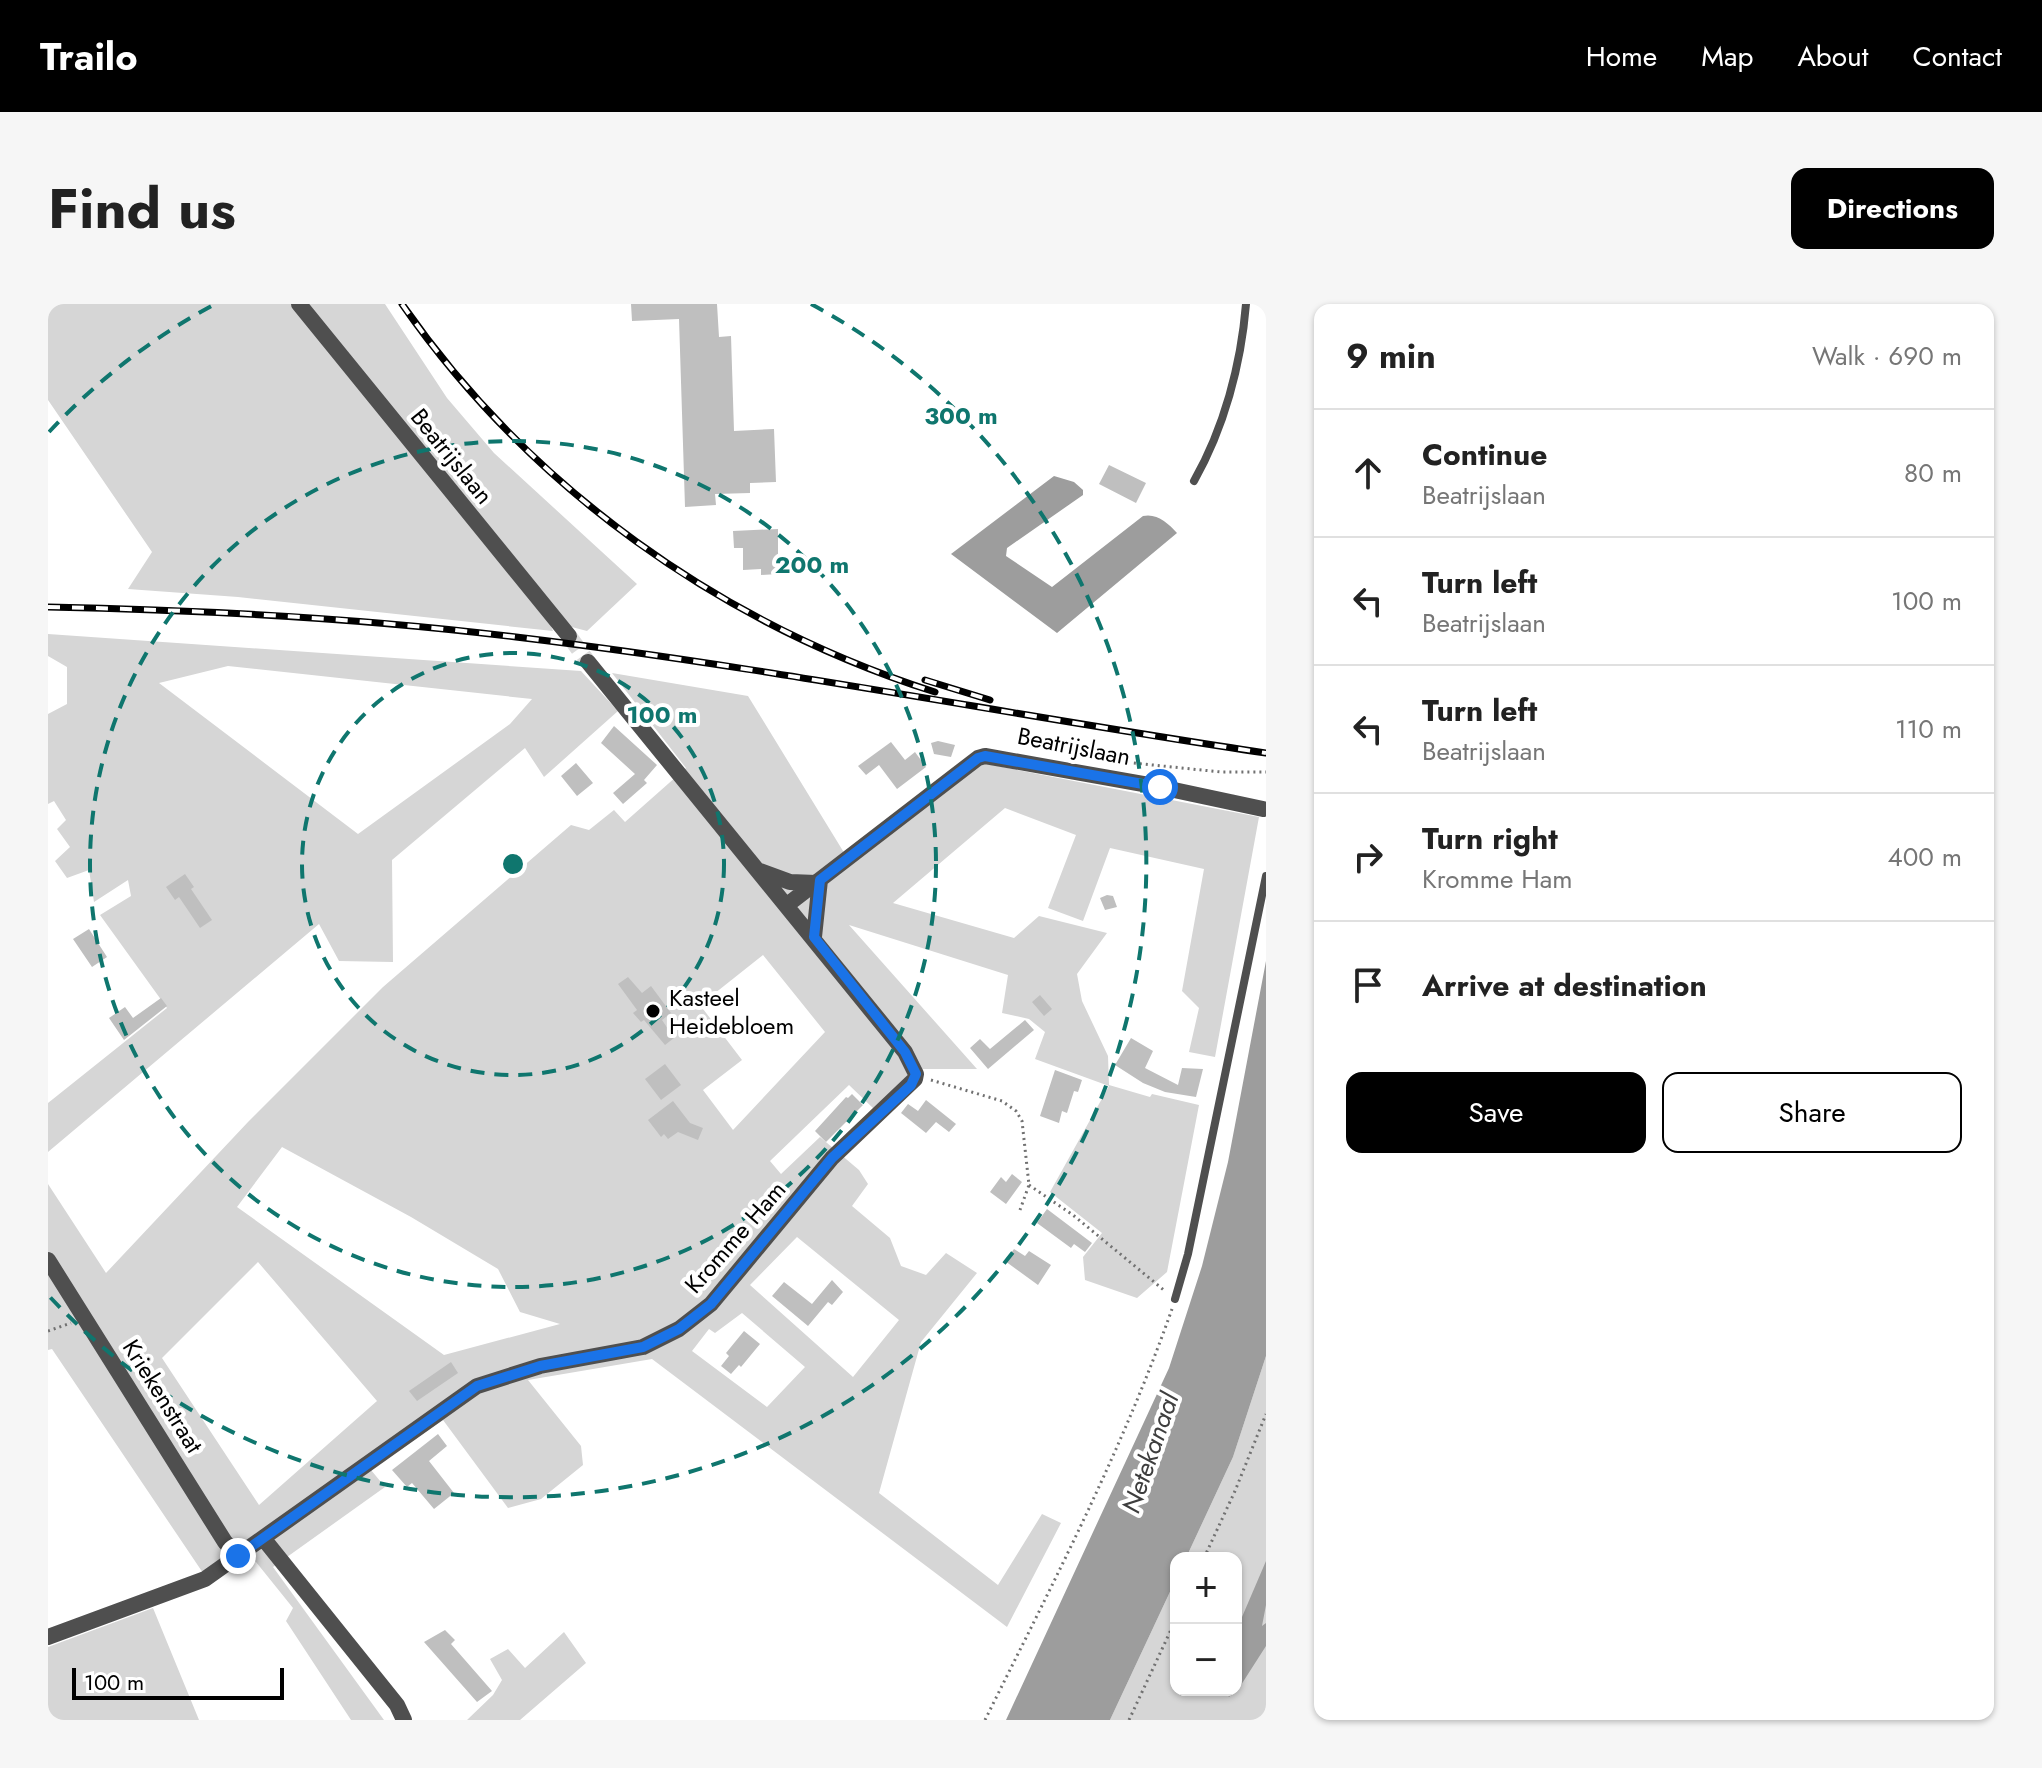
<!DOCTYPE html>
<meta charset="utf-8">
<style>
body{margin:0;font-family:Jost,sans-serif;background:#f6f6f6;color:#222}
.controls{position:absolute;right:24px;bottom:24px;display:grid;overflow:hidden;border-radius:16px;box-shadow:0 2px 6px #0004}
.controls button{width:72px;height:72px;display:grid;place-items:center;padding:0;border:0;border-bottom:2px solid #e0e0e0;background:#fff;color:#222;font:40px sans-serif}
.scale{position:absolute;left:24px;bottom:20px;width:212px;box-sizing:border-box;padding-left:8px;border:4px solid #000;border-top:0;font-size:22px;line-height:28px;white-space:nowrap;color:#000;-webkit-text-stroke:6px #fff;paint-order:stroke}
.stop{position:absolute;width:24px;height:24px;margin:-18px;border:6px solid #1a73e8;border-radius:50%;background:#fff}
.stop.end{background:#1a73e8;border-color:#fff;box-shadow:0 2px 8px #0008}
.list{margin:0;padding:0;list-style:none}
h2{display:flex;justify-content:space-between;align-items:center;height:104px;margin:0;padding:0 32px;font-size:34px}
h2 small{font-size:26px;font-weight:400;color:#767676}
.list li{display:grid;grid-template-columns:52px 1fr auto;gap:24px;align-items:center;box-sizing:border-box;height:128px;padding:0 32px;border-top:2px solid #e0e0e0}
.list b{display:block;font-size:30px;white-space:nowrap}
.list p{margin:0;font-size:26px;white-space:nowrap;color:#767676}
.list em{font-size:26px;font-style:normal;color:#767676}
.actions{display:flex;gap:16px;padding:24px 32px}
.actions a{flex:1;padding:18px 0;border:2px solid #000;border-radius:16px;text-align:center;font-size:28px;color:#000}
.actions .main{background:#000;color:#fff}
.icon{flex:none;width:44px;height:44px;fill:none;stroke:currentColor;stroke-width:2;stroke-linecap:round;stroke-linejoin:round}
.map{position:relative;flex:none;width:1218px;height:1416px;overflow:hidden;border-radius:16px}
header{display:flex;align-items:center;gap:48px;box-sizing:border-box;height:112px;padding:0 40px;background:#000;color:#fff}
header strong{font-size:38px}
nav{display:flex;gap:44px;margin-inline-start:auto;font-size:28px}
.intro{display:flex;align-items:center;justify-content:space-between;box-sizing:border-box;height:192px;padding:0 48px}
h1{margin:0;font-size:56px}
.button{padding:20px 36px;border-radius:16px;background:#000;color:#fff;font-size:28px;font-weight:700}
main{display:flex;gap:48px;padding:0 48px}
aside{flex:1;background:#fff;border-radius:16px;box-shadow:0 2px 6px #0004}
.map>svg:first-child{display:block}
.green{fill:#d6d6d6;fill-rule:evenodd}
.water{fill:#9d9d9d}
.building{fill:#bfbfbf}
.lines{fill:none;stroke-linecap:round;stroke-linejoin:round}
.street-tunnel{stroke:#d9d9d9;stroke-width:16;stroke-dasharray:16 8;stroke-linecap:butt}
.path{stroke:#717171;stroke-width:3;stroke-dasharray:2 4;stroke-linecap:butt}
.lane{stroke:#4f4f4f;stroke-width:8}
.street{stroke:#4f4f4f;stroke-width:16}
.rail-casing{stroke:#000;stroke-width:7}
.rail{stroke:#fff;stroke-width:4;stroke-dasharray:12;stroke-linecap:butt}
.route{stroke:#1a73e8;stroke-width:10}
.ring{fill:none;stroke:#0f766e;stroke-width:4;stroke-dasharray:14 10}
.poi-dot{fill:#000;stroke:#fff;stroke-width:3}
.labels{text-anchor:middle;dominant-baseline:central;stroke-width:8;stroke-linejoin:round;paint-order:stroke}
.street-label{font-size:24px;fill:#000;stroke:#fff}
.poi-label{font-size:24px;fill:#000;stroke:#fff;text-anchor:start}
.water-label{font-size:26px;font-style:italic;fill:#3e3e3e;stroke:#fff}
.centre{fill:#0f766e;stroke:#fff;stroke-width:4}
.ring-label{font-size:24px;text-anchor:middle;font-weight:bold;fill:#0f766e;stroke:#fff;stroke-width:8;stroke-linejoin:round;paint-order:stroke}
</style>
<header>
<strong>Trailo</strong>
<nav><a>Home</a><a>Map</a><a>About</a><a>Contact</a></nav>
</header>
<div class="intro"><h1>Find us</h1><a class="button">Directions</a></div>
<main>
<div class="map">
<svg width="1218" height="1416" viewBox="0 0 1218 1416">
<rect width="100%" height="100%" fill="#fff"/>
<!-- green -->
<path class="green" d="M10,0H337L399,94L446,149L589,280L539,327L501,317L505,327L190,293L80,285L104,248L0,96V6Z
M0,330L533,367L570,407L496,473L477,444L344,556L345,658L291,657L271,620L0,848V799L119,704L52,611L83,592L80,576L46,598L41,566L19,574L7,557L22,543L9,525L18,516L6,497L0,500V410L19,400V363L0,352ZM180,362L484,395L462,420L310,530L111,379Z
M564,369L700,392L803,560L934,459L1211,513L1167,753L1141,748L1151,704L1134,687L1156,565L1062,544L1035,617L1000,604L1028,531L957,504L845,599L966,634L991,612L1059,629L1029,670L1034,697L1060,752L1061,781L1102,793L1104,790L1151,801L1119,968L1089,994L1037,976L1035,953L1054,929L1002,888L1061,782L987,755L997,728L981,715L954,709L960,671L801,621L929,765H875L826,805L801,781L722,857L733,870L772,833L811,866L820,880L804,902L842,934L853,962L878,971L898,949L929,969L873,1038L831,1189L950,1281L994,1210L1013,1219L959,1323L604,1055L480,1076L533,1142L535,1161L493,1195L460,1204L395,1116L323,1166L337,1183L225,1263L336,1416H303L238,1317L245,1304L196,1243L155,1269L4,1045L0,1046V880L58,969L200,818L335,683L523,521L541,526L566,506L577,518L638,464ZM715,651L777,728L685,826L655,786L694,756L652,701ZM234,843L363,913L450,965L472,1008L512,1020L396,1051L189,903ZM749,933L851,1016L805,1073L702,981ZM210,958L329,1097L211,1201L114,1054ZM694,1009L757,1063L719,1103L644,1047L661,1025L667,1029Z
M1218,1052V1416H1062L1128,1275V1386H1188V1254H1138L1185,1153Z
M105,1304L151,1416H0V1343Z
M516,1328L538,1359L472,1416H419L445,1391L454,1376L442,1355L460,1345L477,1364Z"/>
<!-- water -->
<path class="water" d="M1006,172L1026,178L1035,186V191L959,244L958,252L1004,283L1095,212C1109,209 1120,219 1129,229L1009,329L903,250Z
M1218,657V1052L1185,1153L1138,1254H1128V1275L1062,1416H958L1121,1064L1154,962L1180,858Z
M1218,1257V1301L1214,1322L1218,1319V1342L1193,1381L1181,1393L1177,1386H1188V1327Z"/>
<!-- building -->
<path class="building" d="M583,0H669L671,33L683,32L686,127L726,125L728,178L702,179V189L667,190L668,201L637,203L631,15L584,17Z
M1061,161L1098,179L1088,199L1051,180Z
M730,225V270L713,271V265L695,266V244H686L685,227Z
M566,422L609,461L596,476L599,479L575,500L565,489L587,470L553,439Z
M890,437L907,441L903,453L886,450L883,439Z
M843,438L857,456L867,448L878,463L849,485L831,461L818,471L810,462Z
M528,459L545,479L529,492L513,472Z
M137,570L146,583L143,585L164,616L152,624L131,593L127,596L118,583Z
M1059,591L1065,592L1069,603L1057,606L1052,594Z
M41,625L59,653L44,663L25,635Z
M580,673L594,689L603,682L623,709L614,716L626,734L617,741L596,716L593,718L585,709L589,706L570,680Z
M992,691L1004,705L996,712L984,698Z
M113,694L119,702L76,736L61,714L77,703L85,714Z
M977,716L986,726L940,765L922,744L932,735L942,745Z
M1083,734L1105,747L1097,764L1130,781L1134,764L1155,765L1148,793L1117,788L1095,779L1067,761Z
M617,760L633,781L613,796L597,775Z
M1007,766L1034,776L1030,788L1026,787L1019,809L1014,807L1011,819L992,812Z
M804,790L815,801L778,838L767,827L798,793L800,794Z
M878,796L908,820L901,828L888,818L878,829L853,809L860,800L870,807Z
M625,797L642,819L655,824L650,836L630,828L620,835L616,830L613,833L600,816Z
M964,870L974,878L958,900L942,888L953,873L958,878Z
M999,905L1044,939L1037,948L1026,940L1023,944L989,919Z
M966,945L977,952L981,947L1003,961L990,981L957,957Z
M784,976L795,988L784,1001L780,998L760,1022L724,992L736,978L764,1000Z
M696,1027L712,1040L693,1063L691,1061L683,1070L673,1062L681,1052L678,1049Z
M403,1058L410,1069L369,1097L361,1087Z
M390,1130L399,1142L381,1157L406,1189L386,1205L364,1179L359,1183L344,1166Z
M397,1326L407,1336L403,1340L444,1387L429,1398L376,1338Z"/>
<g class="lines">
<!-- street-tunnel -->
<path class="street-tunnel" d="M521,332L540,358"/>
<!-- path -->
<path class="path" d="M1056,456L1173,468H1218
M883,776L954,797L968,807L974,817L981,881L972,906
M981,881L1025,911L1117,987
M0,1027L23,1019
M1156,1254L1187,1187L1218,1110
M937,1416C1004,1281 1074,1147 1124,1005
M1081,1416L1128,1315"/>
<!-- lane -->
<path class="lane" d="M1146,177C1176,124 1193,61 1198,0
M1127,995L1140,950L1218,572"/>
<!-- street -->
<path class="street" d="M251,0L521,332
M712,567L742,578L768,579
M739,601L930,454L937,452L1112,483L1215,505
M766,633L772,576
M0,956L177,1238L190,1252
M215,1234L349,1401L356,1416
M0,1333L157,1275L429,1082L492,1062L595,1043L631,1025L663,1000L784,854L867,775L868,770L857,748L540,358"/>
<!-- rail casing -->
<g class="rail-casing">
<path id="rail" d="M354,0C482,184 673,320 887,388
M0,303C156,306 313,314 468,333C719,363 968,412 1218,449
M877,376L942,396"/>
</g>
<!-- rail -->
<use href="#rail" class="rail"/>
</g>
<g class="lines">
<!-- route -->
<path class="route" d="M190,1252L429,1082L492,1062L595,1043L631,1025L663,1000L784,854L863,781L868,770L857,748L766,633L772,576L930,454L937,452L1112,483"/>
</g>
<!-- distance rings -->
<g class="ring">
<circle cx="465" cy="560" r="211"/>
<circle cx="465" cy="560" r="423"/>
<path d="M1 128A634 634 0 0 1 167 0M763 0A634 634 0 1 1 1 992"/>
</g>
<!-- markers -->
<circle class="poi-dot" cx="605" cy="707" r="8"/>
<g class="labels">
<!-- street labels -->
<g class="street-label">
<text transform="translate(404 152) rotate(51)">Beatrijslaan</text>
<text transform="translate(1026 442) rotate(11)">Beatrijslaan</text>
<text transform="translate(687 933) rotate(-49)">Kromme Ham</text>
<text transform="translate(115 1092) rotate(58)">Kriekenstraat</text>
</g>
<!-- poi labels -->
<g class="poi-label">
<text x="621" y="693">Kasteel<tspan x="621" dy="28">Heidebloem</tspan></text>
</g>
<!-- water labels -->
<g class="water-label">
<text transform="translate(1102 1149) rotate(-71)">Netekanaal</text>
</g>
</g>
<circle cx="465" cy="560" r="12" class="centre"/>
<g class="ring-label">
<text x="913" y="120">300 m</text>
<text x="764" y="269">200 m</text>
<text x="614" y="419">100 m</text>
</g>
</svg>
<div class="controls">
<button>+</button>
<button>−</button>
</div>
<div class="scale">100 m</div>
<div class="stop" style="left:1112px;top:483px"></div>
<div class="stop end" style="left:190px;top:1252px"></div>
</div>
<aside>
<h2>9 min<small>Walk · 690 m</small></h2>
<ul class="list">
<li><svg class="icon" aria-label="ahead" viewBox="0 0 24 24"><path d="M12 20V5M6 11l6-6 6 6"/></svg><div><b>Continue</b><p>Beatrijslaan</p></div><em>80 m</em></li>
<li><svg class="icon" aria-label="left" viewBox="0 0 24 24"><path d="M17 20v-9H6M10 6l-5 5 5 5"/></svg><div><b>Turn left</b><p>Beatrijslaan</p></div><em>100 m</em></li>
<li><svg class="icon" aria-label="left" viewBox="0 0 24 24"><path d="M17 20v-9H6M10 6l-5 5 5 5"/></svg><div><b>Turn left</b><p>Beatrijslaan</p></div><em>110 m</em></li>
<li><svg class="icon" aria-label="right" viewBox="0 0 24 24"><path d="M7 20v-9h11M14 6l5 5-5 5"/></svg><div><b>Turn right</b><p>Kromme Ham</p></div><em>400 m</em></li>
<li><svg class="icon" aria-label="arrive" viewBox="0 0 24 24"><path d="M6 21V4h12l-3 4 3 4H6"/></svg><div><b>Arrive at destination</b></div></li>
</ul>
<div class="actions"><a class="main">Save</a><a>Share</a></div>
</aside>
</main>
